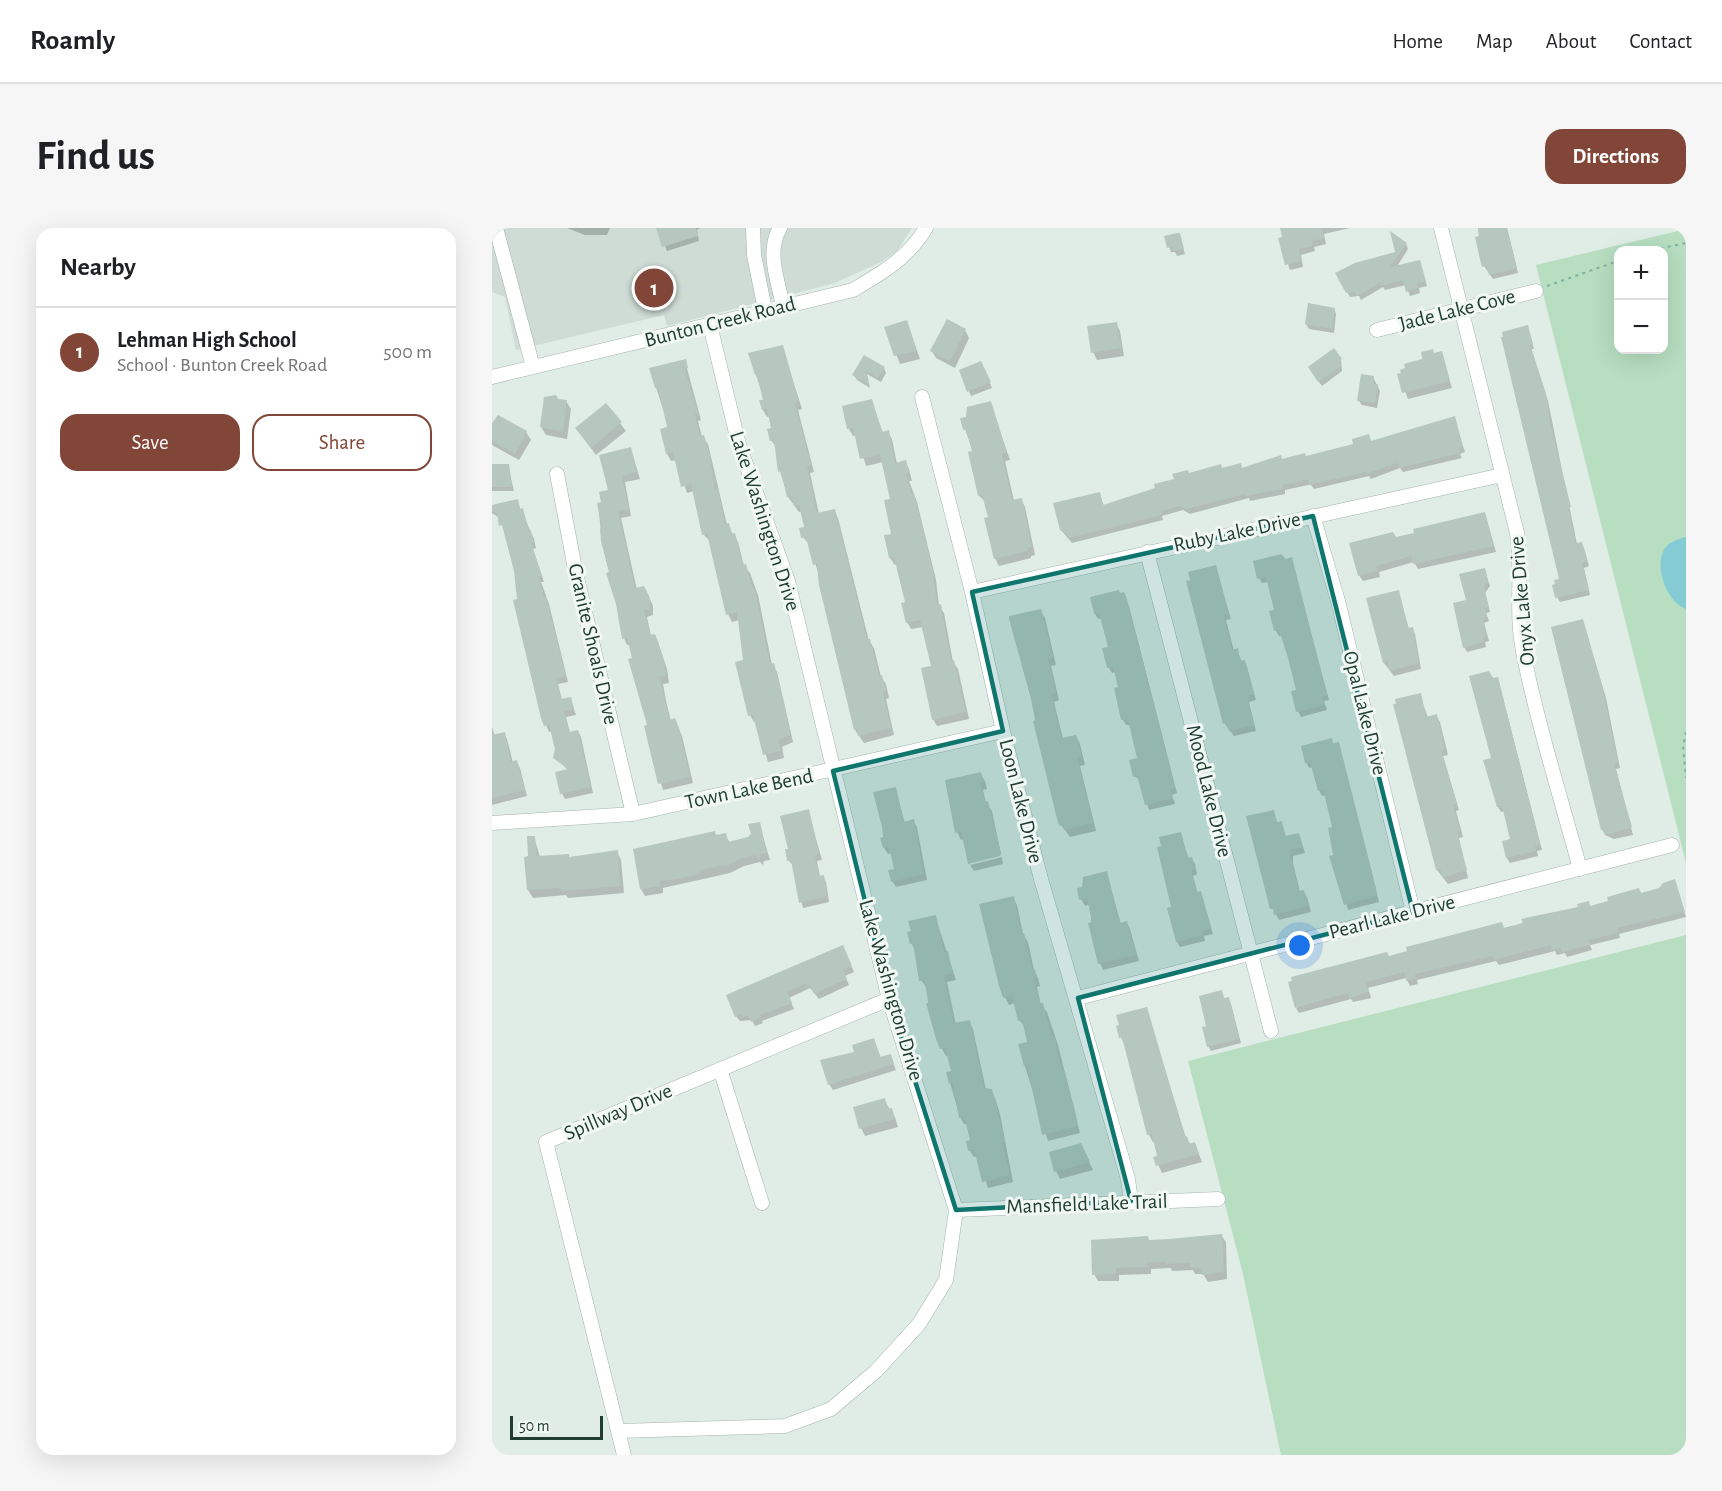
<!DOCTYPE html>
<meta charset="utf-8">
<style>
body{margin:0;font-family:"Alegreya Sans",sans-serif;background:#f6f6f6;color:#202124}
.controls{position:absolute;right:18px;top:18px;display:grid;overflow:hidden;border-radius:12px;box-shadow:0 6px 24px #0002}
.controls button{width:54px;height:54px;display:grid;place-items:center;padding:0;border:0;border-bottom:2px solid #e0e0e0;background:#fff;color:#202124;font:30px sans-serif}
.scale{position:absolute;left:18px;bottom:15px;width:93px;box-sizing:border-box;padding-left:6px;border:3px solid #203d34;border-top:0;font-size:16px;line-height:21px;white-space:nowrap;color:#203d34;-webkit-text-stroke:4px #f1f8f4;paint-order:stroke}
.you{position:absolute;left:808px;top:718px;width:21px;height:21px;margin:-15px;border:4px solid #fff;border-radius:50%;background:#1a73e8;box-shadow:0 0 0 9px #1a73e833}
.badge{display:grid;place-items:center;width:39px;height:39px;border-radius:50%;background:#824638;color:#fff;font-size:20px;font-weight:700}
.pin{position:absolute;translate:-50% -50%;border:3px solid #fff;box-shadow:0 2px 6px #0006}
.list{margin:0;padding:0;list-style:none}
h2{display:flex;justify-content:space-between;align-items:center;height:78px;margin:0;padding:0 24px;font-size:26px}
h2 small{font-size:20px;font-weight:400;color:#757577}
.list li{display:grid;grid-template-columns:39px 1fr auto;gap:18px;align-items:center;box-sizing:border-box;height:90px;padding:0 24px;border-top:2px solid #e0e0e0}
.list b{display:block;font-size:22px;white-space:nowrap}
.list p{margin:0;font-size:20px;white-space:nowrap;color:#757577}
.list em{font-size:20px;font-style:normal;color:#757577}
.actions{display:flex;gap:12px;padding:18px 24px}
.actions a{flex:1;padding:14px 0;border:2px solid #824638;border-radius:18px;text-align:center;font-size:21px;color:#824638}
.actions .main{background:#824638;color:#fff}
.map{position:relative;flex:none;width:1194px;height:1227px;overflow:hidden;border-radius:18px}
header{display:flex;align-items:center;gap:36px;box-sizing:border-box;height:84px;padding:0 30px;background:#fff;border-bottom:2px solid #e0e0e0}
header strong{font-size:28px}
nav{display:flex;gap:33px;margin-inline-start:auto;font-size:21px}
.intro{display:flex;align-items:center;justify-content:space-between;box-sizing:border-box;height:144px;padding:0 36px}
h1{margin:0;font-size:42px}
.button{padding:15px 27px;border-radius:18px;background:#824638;color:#fff;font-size:21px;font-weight:700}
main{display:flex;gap:36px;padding:0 36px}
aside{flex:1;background:#fff;border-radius:18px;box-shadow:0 6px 24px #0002}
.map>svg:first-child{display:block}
.built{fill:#cedcd5}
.green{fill:#b7dec0;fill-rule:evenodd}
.water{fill:#84cbd4}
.shadow{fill:#0003}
.building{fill:#b5c7bf}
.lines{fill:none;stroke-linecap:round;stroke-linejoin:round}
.minor-casing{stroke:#a3b4ad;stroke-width:15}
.path{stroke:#7eb19f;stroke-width:2;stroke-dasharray:3 4.5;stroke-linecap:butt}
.minor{stroke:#fff;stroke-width:14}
.marked{fill:#0f766e;fill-opacity:0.2;stroke:#0f766e;stroke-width:4.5;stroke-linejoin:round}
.labels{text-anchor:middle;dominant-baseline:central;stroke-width:6;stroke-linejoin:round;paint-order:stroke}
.street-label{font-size:21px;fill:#203d34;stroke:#f1f8f4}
</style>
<header>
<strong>Roamly</strong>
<nav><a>Home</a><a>Map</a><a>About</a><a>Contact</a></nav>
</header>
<div class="intro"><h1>Find us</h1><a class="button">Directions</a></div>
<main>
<aside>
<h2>Nearby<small></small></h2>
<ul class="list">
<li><span class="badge">1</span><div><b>Lehman High School</b><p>School · Bunton Creek Road</p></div><em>500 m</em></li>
</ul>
<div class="actions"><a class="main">Save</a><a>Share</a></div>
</aside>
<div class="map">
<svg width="1194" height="1227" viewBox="0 0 1194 1227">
<rect width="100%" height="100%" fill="#e0ece6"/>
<!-- built -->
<path class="built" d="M0,0H420L405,23L389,34L343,55L175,98L172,87L24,122L13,69L0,64Z"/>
<!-- green -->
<path class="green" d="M1194,1V635L1044,37ZM1126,22H1172V122H1126Z
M1194,707V1227H789L751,1046L696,833Z"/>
<!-- water -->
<path class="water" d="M1194,309V381C1176,375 1163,342 1171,324C1174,315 1185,311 1194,309Z"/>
<!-- shadow -->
<path class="shadow" d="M75,0H118L115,7H93Z
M166,0H208L205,2L207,13L175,23Z
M794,0H858L832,6L834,16L822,19L823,23L809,27L811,39L798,42L788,11L792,10Z
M986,0H1015L1026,45L1001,51L992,38Z
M687,7L693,26L685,28L683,24H679L674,9Z
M914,16L916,21L904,40L927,33L935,58L927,60L928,65L918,68L914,57L893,62L891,59L869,72L867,68L858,69L845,46L905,25Z
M842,81L844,86L842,105L817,101L814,96Z
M414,93L428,131L408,136L394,100Z
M624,95L628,103L632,128L605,132L601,124Z
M1035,98L1042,121H1039L1056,173L1085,316H1089L1092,320L1097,338L1092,340L1098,367L1068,374L1065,369L1069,352Z
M473,102L477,110L463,140L444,130L440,123Z
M290,119L310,181L306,182L322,244L318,245L327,286L342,283L346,290L377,413L382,420L389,449L394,456L397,470L394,471L402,507L372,515L363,502L326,344L317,316L311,309L314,300L310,284H307L296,269L288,243L284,219L279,212L281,201L278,188L275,189L271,182L273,173L264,147Z
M949,125L960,160L916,171L907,146Z
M373,129L392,140L394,145L389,154L375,146L378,160L365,152L362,147Z
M849,132L850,143L830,158L820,144Z
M193,133L209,192L206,193L210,209L216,216L235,297L246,314L252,338L258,345L266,367L280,437L285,444L301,514L290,519L292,530L276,534L264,494H262L258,487L247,392L240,394L236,386L218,313L212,307L202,263L195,265L184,232L179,233L175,226L177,200L164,159Z
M491,139L500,160L479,168L469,143Z
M881,149L888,163L885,180L870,177L867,173Z
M65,172L74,173L79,181L75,211L54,207L49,199Z
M379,173L391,205L396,204L400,211L405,236L413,234L417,241L420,253H417L425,274L444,352L447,378L452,385L461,434L466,441L477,491L445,498L441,491L440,439L431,399L419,401L415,394V375L406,336L403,337L398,330L393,309L401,307L400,272L391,234L374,238L365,207L361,208L357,201Z
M498,175L518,232L513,233L522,273L529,272L533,279L543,327L539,328V330L507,338L503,330L494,274L487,268L481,224L473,201L475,190Z
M114,177L134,203L104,227L90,208Z
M962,190L973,224L968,226L970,230L911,244L908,240L879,251L877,248L822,261L819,257H816L793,262V266L758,273L757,270L698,286L691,282L670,288L671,292L580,315L569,302L607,265L612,278L665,260L697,246L750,241L814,229L863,217L876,208L880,214Z
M0,197L34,204L39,212L27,232L0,217Z
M139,221L148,251L133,254L139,288L129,290L145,362L156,367L161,378V387L155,389L159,408L163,407L166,414L175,441L177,455L171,456L174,473L179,493L186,499L190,508L201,555L171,562L153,499L157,498L138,416L135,417L132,410L110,313L106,276L111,275Z
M0,237H16L22,263H0Z
M25,273L42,311L44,320L41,321L52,354H49L57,376L76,454L66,456L70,472L78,470L84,487L74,489L78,505L86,503L89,509L101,565L73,571L70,565L76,542L63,529L65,521L60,503L57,504L54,497L24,359H26L17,296L0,285V279Z
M993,286L1004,324L926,341L922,334L887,344L888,349L871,353L867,347L904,311Z
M799,331L837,472L832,473L835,482L809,489L806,483V463L790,407L787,408L784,403L779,384L784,383L777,354L770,355L767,350Z
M723,339L739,391L734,392L742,423L745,422L750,434L755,439L764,472L757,474L764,503L742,508L732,495Z
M992,341L998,358L993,365L998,384L994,385L997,393L992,395L997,413L993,414L994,419L975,424L972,419L976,373Z
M906,363L917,401L920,400L923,406L929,441L902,448L892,435L876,371Z
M628,366L637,378L685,565L680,567L683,576L657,582L648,553L643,548L647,531L639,497H634L631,492L624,444L620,445L617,440L618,420L610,390L606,391L603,386L599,370Z
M548,382L553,390L564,437L559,438L567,472L562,474L571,511L584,508L588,516L593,537L588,538L604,603L578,609L569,597L545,493Z
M1091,393L1114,470L1128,540L1124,541L1141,607L1122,611L1113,607L1110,601Z
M1006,451L1050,622L1045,623L1046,628L1018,635L1015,630L1020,612L1013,583L1009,584L1006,579L1000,531L1001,452Z
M928,467L936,490L944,488L948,494L956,527L951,528L967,582L964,583L971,609L967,610L976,650L956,656L945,642L903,478Z
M0,499L3,508L12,506L15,511L21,535L24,534L28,540L35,568L0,577Z
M846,515L887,674L856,682L843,628L842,600L834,567L830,568L827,562L821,539L817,540L814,534Z
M488,545L493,553L495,561L491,562L494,575L500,583L509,626L477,634L472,611L469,612L465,604Z
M403,561L413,595L421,593L425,599L435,652L404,659L400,653L404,642L400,625L396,626L392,620Z
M316,583L330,632L325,633L328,649H331L334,654L337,674L311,680L302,638L297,633L294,622H297Z
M781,583L786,596L789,595L792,601L794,609L806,606L809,612L813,625L801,628V635L808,664L811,663L815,669L819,684L787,692L784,686Z
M267,596L278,632L272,633L271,637L268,634L252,638L238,645L171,660V665L153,668L149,661L225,609L233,607L238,615L257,610Z
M688,606L697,631H700L703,636L705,646L701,648L706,666L711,671L721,706L712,708L713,713L688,719L685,714L681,680Z
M42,609L48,629L78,630L125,624L129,632L132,665L76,670L74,667L41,670L36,662Z
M510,629L511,636L482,643L478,637Z
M614,644L629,696L635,695L638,701L647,733L611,742L608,735L598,676L593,678L589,671Z
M1182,653L1194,689L1127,706L1128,710L1098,717L1100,722L1075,729L1073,725L1065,727L1063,723L1007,737L1004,733L925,752L926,756L918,758L914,750L876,760L879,770L861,774L859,771L807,785L804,780L897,729L1168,661Z
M521,670L525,677L531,706L536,714L542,742L546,750L548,758L545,759L549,777L555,784L566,817L588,905L556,913L533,838L536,815L533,799L527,792L523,775L517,777L513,769Z
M443,688L464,752L455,754L464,797L477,794L481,801L494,862H499L503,870L508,886L521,954L496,960L486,928L482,929L477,922L480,913L475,896H472L468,889L458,855L461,844L456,827L454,828L450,821L438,787L434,759L429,752L423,722L419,715Z
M353,725L362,744L353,748L357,757L327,771L318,760L297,770L302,781L270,793L271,795L263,798L260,792L248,793L244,788Z
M729,764L733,772L736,771L739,776L749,815L719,823L716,818Z
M654,781L694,910L699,917L703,916L710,934L670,945L663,930L667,929L664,914H661L657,907L633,818L629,809Z
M382,812L389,830L398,827L404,842L341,862L337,856L364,825Z
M392,872L403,889L406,899L373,908L369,900Z
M593,925L601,942L568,951L564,943Z
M729,1007L734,1014L735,1051L716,1054L711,1046H703L701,1042L680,1043L679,1040L659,1041V1046L627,1047V1053H606L602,1046L658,1013Z"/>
<!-- building -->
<path class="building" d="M164,0H204L206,8L170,19Z
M788,0H830L832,10L820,13L821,18L807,21L809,33L793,37L786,10L790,9Z
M986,0H1015L1025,40L997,47L995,38L990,39L987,27L983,9L987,8Z
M898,3L915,15L898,39L928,32L934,53L925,56L926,60L914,64L911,52L889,58L888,55L865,68L863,64L854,65L843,45L863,35L903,24Z
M685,5H688L692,21L681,23L680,19L675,20L672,8Z
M816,75L843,80L840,101L813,96Z
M455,91L474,101L458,133L438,123Z
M415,92L425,123L402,128L392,99Z
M625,94L629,120L599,125L595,98Z
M1036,97L1041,116H1038L1054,166L1058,195L1079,279L1076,280L1084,315L1090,314L1095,333L1090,335L1097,362L1063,370L1060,357L1063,356L1062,352L1067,351L1009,109H1011L1010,104Z
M291,117L307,174L303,175L319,237L315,238L325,285L343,281L375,411H378L387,448L390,447L394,463L391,464L399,500L366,508L365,501L362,502L327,357L325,336L321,337L314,309L309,310L307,300L312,299L307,277L302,278L299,268L295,269L289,243L286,244L282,212L278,213L275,201L279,200L275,181L270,182L267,172H271L265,147H263L256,125Z
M842,120L850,131L846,134L849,138L826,154L816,139Z
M941,121L942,125L950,123L958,153L910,165L905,146L909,145L908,142L913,140L912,136L930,131L929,124Z
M372,127L393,139L386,150L374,143L377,157L360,147Z
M194,131L196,140L193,141L206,185L203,186L208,208L212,207L218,228L223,262L226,261L233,296L237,295L240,306L243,305L251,337L254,336L260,359L262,358L278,436L282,435L293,479L298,507L287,512L289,523L271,527L261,487L256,488L243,434L251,432L245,384L234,387L215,306L210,307L199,256L189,259L181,224L174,226L168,201L175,199L166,159L163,160L157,140Z
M489,133L499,154L475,164L467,142Z
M869,146L882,148L881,156H886L883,175L865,173Z
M64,167L66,171L75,172L71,204L48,199L52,169Z
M380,171L390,204L397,202L403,235L414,232L417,245L414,246L419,266L422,265L441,343L445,377L449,376L459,433L462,432L474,484L440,492L429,440L439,438L428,392L414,395L409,375L413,374L402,329L397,330L392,307L399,306L392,272L398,271L388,227L368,231L361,200L355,201L350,178Z
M499,173L515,225L510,226L520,272L530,270L540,319L536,320V323L502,331L492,290L496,289L490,267L486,268L476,224L480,223L474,201L471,202L468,190L474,189L475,179Z
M114,175L130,194L99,220L83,200Z
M6,187L35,203L23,226L0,213V195Z
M963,188L971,219L967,220L968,225L936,233L907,240L905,235L874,246V244L817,257L816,252H813L791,257V261L754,268L753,266L694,281L688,278L669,283L670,287L576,310L574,305L568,302L561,275L608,264L611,277L663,260L662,256L682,251L680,246L696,242L697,245L729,236L730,240L749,235L750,240L789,227L790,231L813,225L814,228L861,216L860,211L877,206L879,213Z
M139,219L145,244L130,248L137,281L126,283L143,360L152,358L158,370V381L152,382L158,407L163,406L172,433L174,448L168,449L171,465L178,492L183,490L187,500L198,549L166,556L152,498L155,497L136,431L140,430L135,410L130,411L124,376L114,345L117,344L109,313L108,301L110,300L105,275L109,274L107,264L116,262L107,227Z
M0,236H17L20,259H0Z
M26,271L28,281L31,280L37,304L39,303L42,314L39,315L50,348H47L52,369H54L74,448L64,450L69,471L79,469L82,481L72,483L77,504L86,502L99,559L68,566L63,544L76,541L61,530L63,521L57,497L52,498L49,490L21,372L25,371L22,343L10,297L7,298L5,285L0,283V277Z
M993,284L1002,318L921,336L919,328L884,338L885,343L866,348L857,315L901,304L904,309L922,305L921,301Z
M789,326L794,331L800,329L835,467L830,468L833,477L804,484L799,463L804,462L796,430L787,402L782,403L777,383L782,382L774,349L765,351L761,333Z
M724,337L737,385L731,386L740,422L746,420L748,433L753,432L762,466L755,468L762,497L737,503L734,495L731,496L694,353L698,352L696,344Z
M993,340L996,352L992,359L997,379L993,380L995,389L991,390L995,408L991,410L992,414L971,420L961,375L974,372L967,346Z
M627,362L628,365L632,364L635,371L683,560L678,561L681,570L653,577L645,548L641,549L637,532L645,530L636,492H629L622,460L626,459L621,439L615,440L610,420L616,419L607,385L602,386L598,369Z
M907,362L916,400L921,399L927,435L898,443L895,434L891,435L874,370Z
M549,381L561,430L556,431L564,465L559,466L569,510L584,507L590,529L585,530L601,595L572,602L571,597L568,598L566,595L541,493L543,492L539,471L517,391V388Z
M1091,391L1111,462L1126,535L1122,536L1140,599L1118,606H1113L1112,601L1109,602L1059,399Z
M997,443L1001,450L1006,449L1048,617L1043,618L1044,623L1014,630L1010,613L1018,611L1010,578L1005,579L991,532L999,530L977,448Z
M929,465L934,489L945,486L953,521L949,522L965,576L961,577L968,603L965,604L975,642L951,650L948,641L944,642L901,476H904L903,471Z
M13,504L19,534L25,532L33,562L0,570V507Z
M840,510L841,515L847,514L884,660L885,668L852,677L837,628L841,627L836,600L840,599L831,561L826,563L818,534L813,535L809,518Z
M489,544L491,553L488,554L493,574L496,573L509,625L508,628L476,636L469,603L463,605L453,552Z
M404,559L412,594L422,591L432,646L399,654L396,642L402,641L397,619L391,620L388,610L391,609L390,599L381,564Z
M317,581L327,626L323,627L327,648L332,647L335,668L307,675L299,632L295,633L293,621H296L288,588Z
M782,582L785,594L790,593L793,608L807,605L811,619L799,622L798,628L807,663L812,662L816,678L782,687L781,681H778L754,588Z
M268,594L275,625L269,626L267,632L263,627L248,631L233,639L232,637L208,642V646L186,651L168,653V658L148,661L141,621L223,603L224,607L234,605L236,614L256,609L259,606L256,596Z
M689,604L696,630L700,629L703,641L699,642L705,664L709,663L719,700L710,703L711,707L684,714L675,680L679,679L665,619L669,618L667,609Z
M35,608H43L45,628L77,626V629L126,622L128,658L70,663L69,660L35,662L32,629L36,628Z
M615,643L628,695L635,693L644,727L606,736L596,695L599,694V689L595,670L587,672L585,660L590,659L591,649Z
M1183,651L1193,684L1125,700L1126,705L1096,712L1098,717L1070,724L1069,720L1060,722L1059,717L1002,732L1001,728L923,746L924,750L914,753L912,744L874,754L877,764L857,770L856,765L803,780L796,754L800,753L799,749L895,724L897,728L915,723L914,719L1010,694L1012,700L1031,695L1029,691L1086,679L1085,676L1097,673L1098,678L1116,673L1115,669L1147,660L1149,665L1167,660L1171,655Z
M522,668L529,705H532L540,742L543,741L545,750L542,751L548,775H551L559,808L562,807L570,843L573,844L584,887L585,898L550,907L535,837L532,838L526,816L535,814L530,792L526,793L520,768L511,770L507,758L487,676Z
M444,687L452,724L456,723L461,745L452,747L462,795L478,792L492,860L500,861L513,914L510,915L518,947L490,954L482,921L476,923L474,913L478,912L472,888L467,890L461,855L457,856L454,844L459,843L453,820L448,821L444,811L434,775H437L432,752L427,753L421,715L418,716L415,704L419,703L416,693Z
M351,717L360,738L351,742L355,751L322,766L318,757L315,758L314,755L295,764L300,775L268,787L269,789L259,794L256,787L250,790L248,786L243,789L234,767Z
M730,762L732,770L737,769L747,811L715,819L710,799L714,798L707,768Z
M655,779L693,909L695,908L697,916L703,914L707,926L664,938L661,929L665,928L660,906L655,907L630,809L627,810L624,798L627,797L624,787Z
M382,810L388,829L399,826L402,836L336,857L328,832L362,824L360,817Z
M393,870L396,881L400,880L403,891L367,901L361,879Z
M589,915L598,934L562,944L557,924Z
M730,1006L732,1044L710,1047L708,1040L698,1039V1035L675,1036V1034H655L656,1039L624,1040V1046L600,1047L599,1012L656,1008L657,1012L678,1011Z"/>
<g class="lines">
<!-- minor casing -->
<g class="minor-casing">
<path id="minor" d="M4,0L41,139
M261,0L262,27L273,82
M288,0C274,23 286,53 291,78
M949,0L1025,305C1031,344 1023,384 1031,423C1045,495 1069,570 1088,641
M885,102L1044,63
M0,149L361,62C390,45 416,30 434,0
M430,169L480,364L511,503L549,651L636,951L639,973
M65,246L84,346L141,586
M821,288L846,373L921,684
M655,324L779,803
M480,364L1010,247
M0,595L141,586L511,503
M586,770L1180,617
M228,841L270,975
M464,982L726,971
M126,1203L293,1198L339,1181L384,1143L427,1096L454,1052L464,982L397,771L296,353L247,217L218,97
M132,1227L54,914L397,771"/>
</g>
<!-- path -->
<path class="path" d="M1161,22L1194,15
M1055,58L1126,33
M1194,504L1191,518L1194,550"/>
<!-- minor -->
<use href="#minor" class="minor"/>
</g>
<!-- marked area -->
<path class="marked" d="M821,288L921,684L586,770L639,973L464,982L397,771L341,543L511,503L480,364Z"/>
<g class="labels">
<!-- street labels -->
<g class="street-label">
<text transform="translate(965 82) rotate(-14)">Jade Lake Cove</text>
<text transform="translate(228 94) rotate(-14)">Bunton Creek Road</text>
<text transform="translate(273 293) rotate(72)">Lake Washington Drive</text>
<text transform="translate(745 304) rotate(-12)">Ruby Lake Drive</text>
<text transform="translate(1030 373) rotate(-95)">Onyx Lake Drive</text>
<text transform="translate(101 416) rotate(77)">Granite Shoals Drive</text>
<text transform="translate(873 485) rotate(76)">Opal Lake Drive</text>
<text transform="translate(257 561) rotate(-12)">Town Lake Bend</text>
<text transform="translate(717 563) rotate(76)">Mood Lake Drive</text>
<text transform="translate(529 573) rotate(76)">Loon Lake Drive</text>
<text transform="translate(900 689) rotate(-14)">Pearl Lake Drive</text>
<text transform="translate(399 762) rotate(74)">Lake Washington Drive</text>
<text transform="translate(126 884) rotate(-23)">Spillway Drive</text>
<text transform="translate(595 976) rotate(-2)">Mansfield Lake Trail</text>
</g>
</g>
</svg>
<div class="controls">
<button>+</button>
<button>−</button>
</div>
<div class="scale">50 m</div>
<div class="you"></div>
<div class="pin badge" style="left:162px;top:60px">1</div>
</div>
</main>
